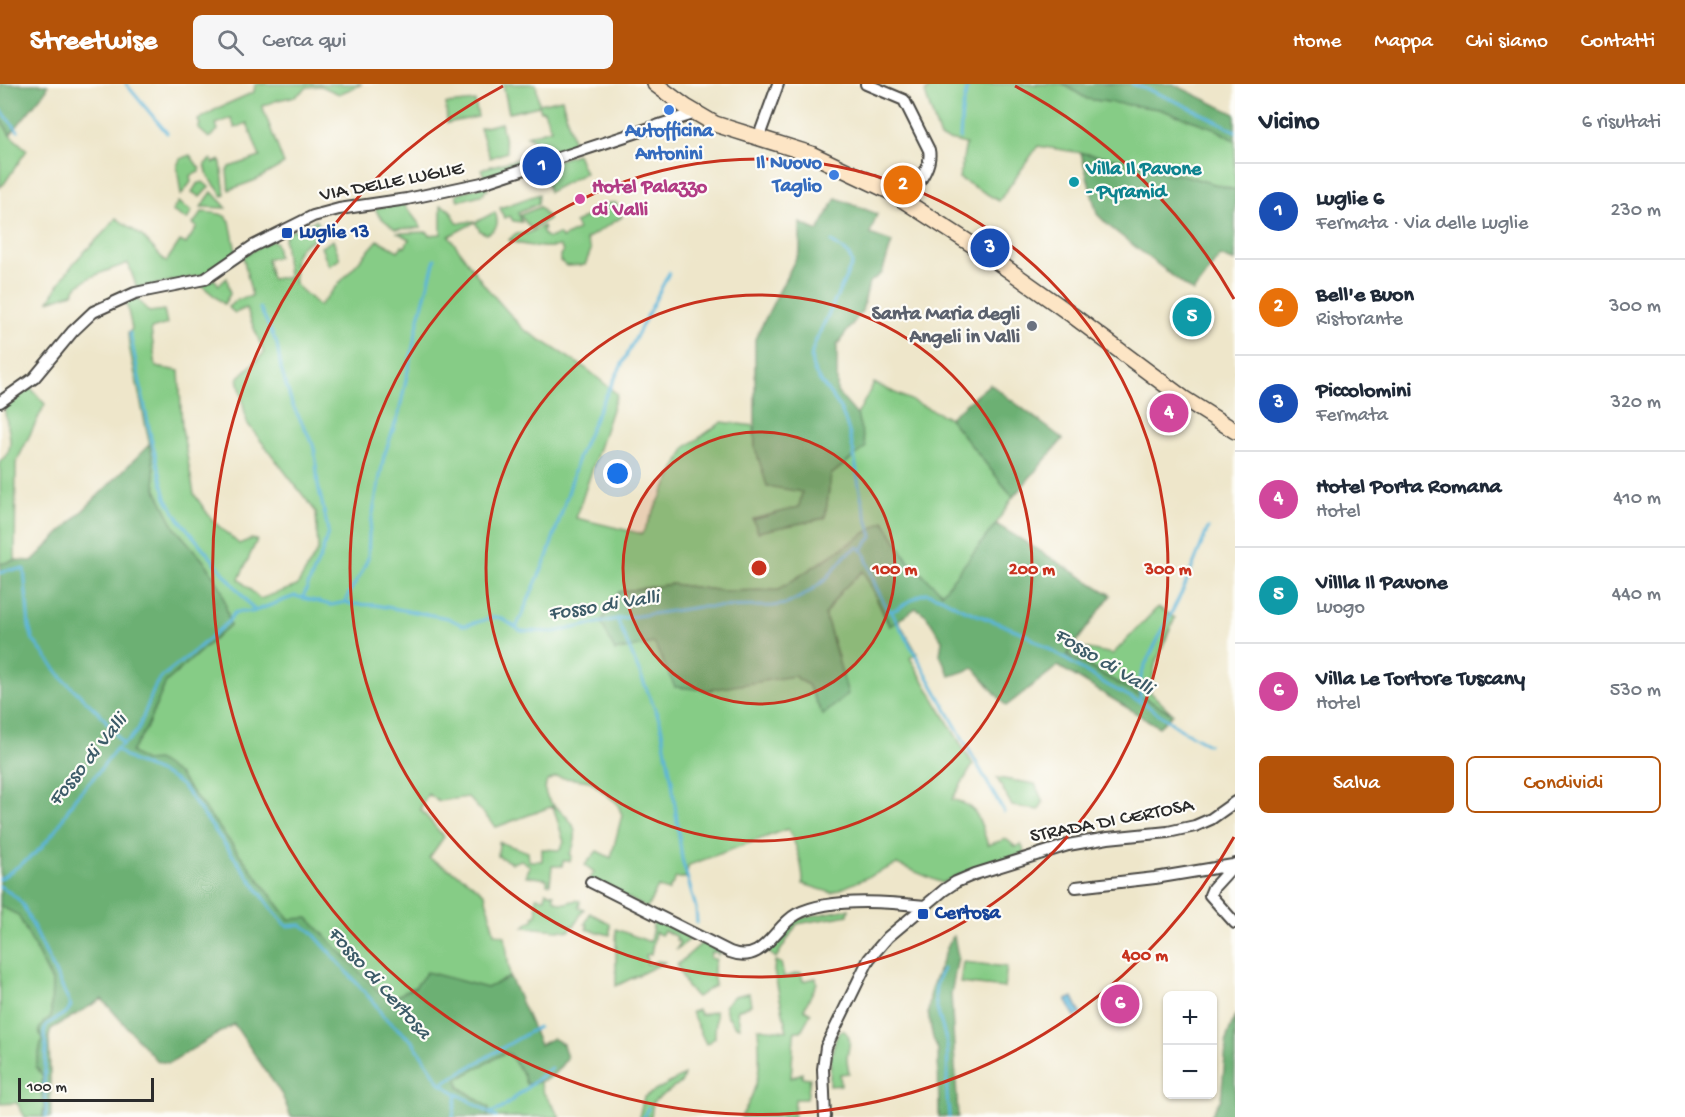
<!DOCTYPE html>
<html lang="it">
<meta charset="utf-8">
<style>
body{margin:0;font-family:"Gochi Hand",sans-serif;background:#f6f6f7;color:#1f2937}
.controls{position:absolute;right:18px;bottom:18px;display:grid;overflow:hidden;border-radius:9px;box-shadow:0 2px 4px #0004}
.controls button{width:54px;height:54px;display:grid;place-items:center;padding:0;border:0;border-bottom:2px solid #e0e1e3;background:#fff;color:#1f2937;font:30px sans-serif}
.scale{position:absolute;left:18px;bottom:15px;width:136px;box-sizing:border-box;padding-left:6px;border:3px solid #2b2b2b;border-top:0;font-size:16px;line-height:21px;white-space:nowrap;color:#2b2b2b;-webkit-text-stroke:4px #fdfcf7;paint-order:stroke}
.you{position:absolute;left:618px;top:390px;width:21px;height:21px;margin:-15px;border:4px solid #fff;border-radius:50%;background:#1a73e8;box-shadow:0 0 0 9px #1a73e833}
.badge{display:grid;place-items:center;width:39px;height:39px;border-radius:50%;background:#b45309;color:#fff;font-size:20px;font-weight:700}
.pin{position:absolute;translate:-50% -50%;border:3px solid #fff;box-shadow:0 2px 6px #0006}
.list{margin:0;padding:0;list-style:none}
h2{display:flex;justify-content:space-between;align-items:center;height:78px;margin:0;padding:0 24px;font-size:26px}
h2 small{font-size:20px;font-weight:400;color:#747a83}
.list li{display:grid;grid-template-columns:39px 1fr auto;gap:18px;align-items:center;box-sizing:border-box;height:96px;padding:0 24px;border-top:2px solid #e0e1e3}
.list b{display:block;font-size:22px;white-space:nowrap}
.list p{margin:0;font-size:20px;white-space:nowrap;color:#747a83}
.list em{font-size:20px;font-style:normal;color:#747a83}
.actions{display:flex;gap:12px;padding:18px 24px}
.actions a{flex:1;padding:14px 0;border:2px solid #b45309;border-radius:9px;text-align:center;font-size:21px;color:#b45309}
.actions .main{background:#b45309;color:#fff}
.icon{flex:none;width:33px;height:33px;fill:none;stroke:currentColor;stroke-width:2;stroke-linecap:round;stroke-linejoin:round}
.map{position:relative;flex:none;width:1235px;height:1033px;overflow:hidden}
header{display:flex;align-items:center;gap:36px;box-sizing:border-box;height:84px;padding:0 30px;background:#b45309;color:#fff}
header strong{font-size:28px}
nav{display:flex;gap:33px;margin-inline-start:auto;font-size:21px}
.search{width:420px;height:54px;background:#f6f6f7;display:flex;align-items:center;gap:15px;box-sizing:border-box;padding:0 21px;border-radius:9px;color:#747a83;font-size:22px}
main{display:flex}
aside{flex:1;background:#fff}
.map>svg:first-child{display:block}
.green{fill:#86cc86;stroke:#587c58;stroke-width:1.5}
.forest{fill:#6cb073;stroke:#4c6e4f;stroke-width:1.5}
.water{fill:#5bb5d9;stroke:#437082;stroke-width:1.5}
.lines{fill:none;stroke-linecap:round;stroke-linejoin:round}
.stream{stroke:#5bb5d9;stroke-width:3}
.minor-casing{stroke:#484743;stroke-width:14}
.secondary-casing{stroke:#484743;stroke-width:18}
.minor{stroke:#fff;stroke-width:10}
.secondary{stroke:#fde5c5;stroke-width:15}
.ring{fill:none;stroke:#c8321e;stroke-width:3}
.shop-dot{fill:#3f7fe0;stroke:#fdfcf7;stroke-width:2}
.culture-dot{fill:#0f9aa8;stroke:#fdfcf7;stroke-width:2}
.hotel-dot{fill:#d1479c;stroke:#fdfcf7;stroke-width:2}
.transit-dot{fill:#1a4fb4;stroke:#fdfcf7;stroke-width:2}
.worship-dot{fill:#6b7280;stroke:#fdfcf7;stroke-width:2}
.labels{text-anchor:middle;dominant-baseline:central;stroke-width:4.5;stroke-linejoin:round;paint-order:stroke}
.shop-label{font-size:20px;font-weight:bold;fill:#366cbe;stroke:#fdfcf7}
.culture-label{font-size:20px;font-weight:bold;fill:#0d838f;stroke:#fdfcf7;text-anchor:start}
.street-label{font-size:20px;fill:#2b2b2b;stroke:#fdfcf7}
.hotel-label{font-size:20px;font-weight:bold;fill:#b23c85;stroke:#fdfcf7;text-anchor:start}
.transit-label{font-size:20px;font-weight:bold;fill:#164399;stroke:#fdfcf7;text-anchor:start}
.worship-label{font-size:20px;font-weight:bold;fill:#5b616d;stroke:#fdfcf7;text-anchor:end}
.water-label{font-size:21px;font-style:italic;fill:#3c5b68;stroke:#fdfcf7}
.centre{fill:#c8321e;stroke:#fdfcf7;stroke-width:3}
.ring-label{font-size:18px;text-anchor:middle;font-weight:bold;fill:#c8321e;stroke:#fdfcf7;stroke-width:4.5;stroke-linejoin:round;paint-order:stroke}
</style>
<header>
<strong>Streetwise</strong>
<div class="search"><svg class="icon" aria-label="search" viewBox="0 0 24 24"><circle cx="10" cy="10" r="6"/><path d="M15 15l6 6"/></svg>Cerca qui</div>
<nav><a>Home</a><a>Mappa</a><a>Chi siamo</a><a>Contatti</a></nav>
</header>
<main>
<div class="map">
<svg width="1235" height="1033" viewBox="0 0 1235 1033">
<rect width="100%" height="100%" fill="#fdfcf7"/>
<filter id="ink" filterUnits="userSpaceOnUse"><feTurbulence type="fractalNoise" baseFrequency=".0167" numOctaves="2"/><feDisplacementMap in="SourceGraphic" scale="12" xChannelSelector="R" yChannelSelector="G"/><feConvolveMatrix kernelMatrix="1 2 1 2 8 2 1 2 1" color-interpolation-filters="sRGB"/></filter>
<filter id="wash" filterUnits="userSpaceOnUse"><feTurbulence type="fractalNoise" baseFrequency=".008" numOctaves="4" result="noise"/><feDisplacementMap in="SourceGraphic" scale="24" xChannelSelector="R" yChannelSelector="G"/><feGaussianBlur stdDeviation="1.35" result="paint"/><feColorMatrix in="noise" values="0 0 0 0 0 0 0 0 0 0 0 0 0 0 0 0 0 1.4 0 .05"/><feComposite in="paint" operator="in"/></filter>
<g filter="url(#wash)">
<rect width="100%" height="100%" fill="#eee6ca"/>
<!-- green -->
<path class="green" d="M255,0H362L339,10L321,2L308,3L296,12L278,16L262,22L284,80L256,96L229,106L227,87L229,83L260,73L247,39L235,44L231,34L216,40L218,46L209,54L198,44L200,41L198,36L218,24L254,8Z
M503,0H536L539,20L562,15L575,64L557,69L527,52L551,45L544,27H541L539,22L509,29Z
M932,0H1063L1087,15L1159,25L1214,44L1235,57V106L1183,91L1162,89L1138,78L1038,62L999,117L959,94L966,60L940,54L925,9Z
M475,17L478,33L447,39L446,20Z
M0,34L10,51L27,66L4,100L0,103Z
M501,39L507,68L490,74L480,44Z
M531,61L552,71L485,94L481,85L525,73Z
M577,70L585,89L549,108L543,81Z
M190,71L200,85L199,88L190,92L191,98L181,111L177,82L180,75Z
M211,75L213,79L220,76L221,79L225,111L223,112L208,92L205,80Z
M203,98L209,103L200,113L192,108L197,100Z
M486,101L488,106L484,107V110L458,117L456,110Z
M212,108L225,122L226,124L201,123Z
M539,110L538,120L518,129L522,138L513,137L510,132L504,134L500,124Z
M178,118L192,127L187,136L172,127Z
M403,119L420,141L421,144L395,145L379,132L375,124Z
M609,119H616L622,133L586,155L591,166L585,181L567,182L560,177V171L563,167L560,162C546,165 523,162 509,156L515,150L528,149L543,142L544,145L542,146L545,152L549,154L559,150L562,154L578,146L575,139Z
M441,121L450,126L457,138C463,141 469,135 476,138L495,128C499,139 498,146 486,150L480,147L475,138L449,152L485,202L523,245L587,285L617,310L576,434L642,450L686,363L722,338L754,342L755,364L802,407L800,423L753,435L758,448L825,434L831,391L865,363L857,331L874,299L949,334L1013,413L996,440L943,510L908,477L884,437L778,506L723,507L672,500L619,508L601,538L654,559L770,595L794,592L808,601L823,631L838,573L825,530L842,506L863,486L889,542L898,536L917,569L910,574L973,681L952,715C980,723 979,736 988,761L1006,755L1016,763L1021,760L1025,769L972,785L942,799L897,780L832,809L803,800C803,781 797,762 788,745L689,781L685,794H676L668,807L658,803L647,824L590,795L594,788L585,781L597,767L611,774L622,731L617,719L590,697L556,693L547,697C534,728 593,726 570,770L572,772L570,777H563L562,782H552L550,800H547V795L526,792L530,782L521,776L512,779L498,772L499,758L528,768L529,777H542V765L560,766L564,758L553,722L496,743L468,713L439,717L428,710L420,725L444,753L429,774L465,794L485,810L494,849L505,852L510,893L487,904L427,888L415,903L393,914L379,908L289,835L179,691L144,677L131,668L146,645L166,598L230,541L222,506L207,481L175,444L156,406L153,377L129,262L128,249L132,245L126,217L137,214L149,228L164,226L167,240L151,245L156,283L179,287L182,344L194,410L212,436L239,460L251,455L257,456L239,495L260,515L297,502L318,466L316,428L247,339L238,294L264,269L246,224L235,229L228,223L237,216L252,212L243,172L271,156L276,159L278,173L267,175L271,195L288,193L284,155L288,148L317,136L322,148L321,151C293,165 293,169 295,200L319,222L378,156L398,167L402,162L405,163L409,155L398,149L428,148L429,151L441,150Z
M540,123L549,135L531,145L520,131Z
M202,128C213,129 223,128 230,137L236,168L209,190L137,204L128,179C114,185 77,194 73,209L49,217C59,200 69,183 83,169C95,158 106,147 116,134L142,152L166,178L180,157L186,160L197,143L193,140Z
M333,156L340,175L329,182L321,163Z
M227,194L230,210L224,220L200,200L214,195L219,201Z
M30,303L45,320L16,379L15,476L0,480V377C20,364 4,338 4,320Z
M1158,523L1175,534L1155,581L1150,608L1173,630L1067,570L1073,562L1113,570Z
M997,694L1035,700L1043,718L1039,726L1012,722Z
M546,808L554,810V815C566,825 569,814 580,817L579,824L584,825L574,842H571L570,847L523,843L534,835L533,832L537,831L536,813L545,814Z
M0,822L18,830L52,898L51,933L44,938L39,946L42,955L36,983L43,992L41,1008L44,1020L43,1033H25L17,1019L0,1020Z
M849,825L848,831L797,840L776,874L768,868L754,872L797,835Z
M590,829L610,840V851L586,845L588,841L585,840Z
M654,836L692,854L677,865L680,858L676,856L677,853L664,847L661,851L655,848L651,870L646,871L647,880L656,879V877L665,878L616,902V845L650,858Z
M702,859L721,868L718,871V869L711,868L710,874L716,875L713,888L715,901L697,913L687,903L677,881Z
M775,877L781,879L784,893L801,889L803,897L816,894L817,899L804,925L811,929L801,947H795L794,952L791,994L802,989V993L810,994L807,1015H795L794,1033H741C761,999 761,983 758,944L787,947L774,887Z
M963,878L1007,883L1004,904L960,899Z
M749,909L751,921L737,926L740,943L735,942L729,933H727L725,921L734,912Z
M698,926L701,931L715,927C718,937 714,944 715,954L706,960L691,928Z
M843,946C854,954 848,963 847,974C847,979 848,984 849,989L840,990L841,1001L830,1002C830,983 830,965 839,948Z
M504,969L509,970L523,990L526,1000L540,998L543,1008L560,1033H488L489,1024L459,1002L457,995Z
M684,991L682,998L653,1018L651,1033H639L644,1013Z"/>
<!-- forest -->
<path class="forest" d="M0,0H48L47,5L10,51L0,34Z
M1063,0H1173L1235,30V57L1214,44L1159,25L1087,15Z
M1081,69L1138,78L1162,89L1183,91L1235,106V178L1220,172L1193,208L1110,143L1097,130Z
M836,114L877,130L870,150L892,158L882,189L869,199L862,227L837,261V308L857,331L866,363L831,391L825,434L758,448L753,436L799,423L802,408L767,402L755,364V255L800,166V139L818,147Z
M990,300L1063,355L1013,413L949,334Z
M150,360L153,377L156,406L175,444L207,481L222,506L230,541L166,598L146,645L131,668L144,677L157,676L179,691L289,835L308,834L379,908L393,914L415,903L427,888L487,904L510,893L540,961L553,954L563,960L567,974C554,992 549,998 526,1000L523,990L510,970L504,969L458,995L459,1003L489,1024L488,1033H291L282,1011L234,940L169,979L157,977L102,915L51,945L49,953L51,1033H43L44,1020L41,1008L43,992L36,983L42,955L39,946L44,938L51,933L52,897L18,831L0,822V480L15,476L32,477Z
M884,437L908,477L942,509L996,440L1111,511L1067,571L1173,630L1159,643L1058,582L1006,622L974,584L950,592L940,571L942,556L926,531L916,524L890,542L863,487L842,506L825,530L848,610L823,631L808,601L794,592L709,606L675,603L654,559L615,567L601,538L619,508L672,500L723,507L778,506Z
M954,852L958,873L951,910L958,1033H939L938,966L933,954L928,929L931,905L951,854Z
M1235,931V1033H1210L1221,1015L1227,953Z"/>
<!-- water -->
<path class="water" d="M1073,913L1081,930L1075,933L1066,916Z"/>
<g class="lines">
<!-- stream -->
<path class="stream" d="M126,0L167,49
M1132,0C1168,12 1202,29 1235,47
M0,25L18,47
M960,54L962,27L968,0
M832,158C840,164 851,169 852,180L814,261C803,291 830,302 841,326C854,354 855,382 861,412C864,426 869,439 872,453L862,465
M260,224L277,260L281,285L292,320L312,358L315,368L318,401L327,441L328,448L322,469L303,513
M130,249L151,354L166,414L179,435L255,527
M0,489L8,486L24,485L29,543L33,556L64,596L103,633L123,660
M346,518L348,511L362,488L368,474L369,449L384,372L399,329L419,234L435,175
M891,527L1004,728
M617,535L660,637L672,698L682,775L696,824L697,839
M516,544L547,473L569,406L578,374L600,323L669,189
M1140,618L1141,592L1145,581L1183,506L1208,444
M116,665C136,684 165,685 184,704L272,825L287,842L301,841L311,847L375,920L383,932L413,958L441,1000L496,1033
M0,795L27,776L41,764L58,743L75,714L96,691L116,665L130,655L138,646L156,600L163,592L196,566L229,537L234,529L242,527L252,528L295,512L331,521L346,518L350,520L375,521L448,534L462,541H467L495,533L501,534L521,547L554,548L617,535L699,523L773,522L787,520L806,510L825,496L846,471L858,463L864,468L876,503L887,525L891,527L897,525L920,511L926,509L942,514L960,524L1023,549L1109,602L1146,621L1182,646L1208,660
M0,802L16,813L23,821L71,922L67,928L46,941L44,949L46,965L44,1001L46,1017V1033
M943,885C925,914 943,934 947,962C949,978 946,994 947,1009C947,1017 949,1025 949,1033
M441,1000L538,943
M490,1029L501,1025L551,984
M453,1033L457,1010
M644,1033L648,1024"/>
</g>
</g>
<g filter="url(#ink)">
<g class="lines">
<!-- minor casing -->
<g class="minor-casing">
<path id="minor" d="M866,0L904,16L929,66C933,83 915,103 906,118
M759,52L778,0
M0,318L34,294L73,247L93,228L135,209L205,195L253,162L313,132L339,125L407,115L482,99L696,29
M1235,780L1213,804L1210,811L1235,839
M591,798L730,868C764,881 773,843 797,830C829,813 890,818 925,822
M1076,803L1155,794L1233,781
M825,1033L823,985L826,963L869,875L888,853L944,806L956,798L975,790L1068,761L1108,754L1168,748L1195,742L1211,735L1235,718"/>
</g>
<!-- secondary casing -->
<g class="secondary-casing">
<path id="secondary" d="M655,0L686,23L715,40L811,70L889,107L982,167L1072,231L1183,314L1235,347"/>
</g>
<!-- minor -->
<use href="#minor" class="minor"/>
<!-- secondary -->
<use href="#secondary" class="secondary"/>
</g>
</g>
<!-- distance rings -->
<circle cx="759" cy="484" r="136" fill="#c8321e" fill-opacity=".12"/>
<g class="ring">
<circle cx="759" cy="484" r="136"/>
<circle cx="759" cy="484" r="273"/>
<circle cx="759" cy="484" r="409"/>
<path d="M1234 753A546 546 0 1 1 503 2M1015 2A546 546 0 0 1 1234 215"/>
</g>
<!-- markers -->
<g class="shop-dot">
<circle cx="669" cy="26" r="6"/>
<circle cx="834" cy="91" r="6"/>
</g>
<circle class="culture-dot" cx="1074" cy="98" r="6"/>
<circle class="hotel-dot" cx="580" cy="115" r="6"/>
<g class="transit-dot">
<rect x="281" y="143" width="12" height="12" rx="3"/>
<rect x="917" y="824" width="12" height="12" rx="3"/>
</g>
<circle class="worship-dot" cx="1032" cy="242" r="6"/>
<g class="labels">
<!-- shop labels -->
<g class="shop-label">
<text x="669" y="48">Autofficina<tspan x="669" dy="23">Antonini</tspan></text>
<text x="822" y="80" text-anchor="end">Il Nuovo<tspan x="822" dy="23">Taglio</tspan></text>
</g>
<!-- culture labels -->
<g class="culture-label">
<text x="1086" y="86">Villa Il Pavone<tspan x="1086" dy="23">- Pyramid</tspan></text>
</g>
<!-- street labels -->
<g class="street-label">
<text transform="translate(392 99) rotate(-11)">VIA DELLE LUGLIE</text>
<text transform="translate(1112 738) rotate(-11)">STRADA DI CERTOSA</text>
</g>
<!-- hotel labels -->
<g class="hotel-label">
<text x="592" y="104">Hotel Palazzo<tspan x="592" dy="23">di Valli</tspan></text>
</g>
<!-- transit labels -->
<g class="transit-label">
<text x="299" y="149">Luglie 13</text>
<text x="935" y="830">Certosa</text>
</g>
<!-- worship labels -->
<g class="worship-label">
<text x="1020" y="231">Santa Maria degli<tspan x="1020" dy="23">Angeli in Valli</tspan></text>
</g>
<!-- water labels -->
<g class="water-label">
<text transform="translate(604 523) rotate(-9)">Fosso di Valli</text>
<text transform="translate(1103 579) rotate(31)">Fosso di Valli</text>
<text transform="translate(89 677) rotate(-51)">Fosso di Valli</text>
<text transform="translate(378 900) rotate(48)">Fosso di Certosa</text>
</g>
</g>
<circle cx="759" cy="484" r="9" class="centre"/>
<g class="ring-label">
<text x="895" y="490">100 m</text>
<text x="1032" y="490">200 m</text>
<text x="1168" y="490">300 m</text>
<text x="1145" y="876">400 m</text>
</g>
</svg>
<div class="controls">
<button>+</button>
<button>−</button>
</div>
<div class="scale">100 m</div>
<div class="you"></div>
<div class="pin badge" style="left:542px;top:82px;background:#1a4fb4">1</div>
<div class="pin badge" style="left:903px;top:101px;background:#e8710a">2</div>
<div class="pin badge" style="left:990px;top:164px;background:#1a4fb4">3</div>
<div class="pin badge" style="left:1169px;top:329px;background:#d1479c">4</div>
<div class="pin badge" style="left:1192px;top:233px;background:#0f9aa8">5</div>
<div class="pin badge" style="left:1120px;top:920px;background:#d1479c">6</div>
</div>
<aside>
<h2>Vicino<small>6 risultati</small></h2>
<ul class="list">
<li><span class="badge" style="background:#1a4fb4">1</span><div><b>Luglie 6</b><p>Fermata · Via delle Luglie</p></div><em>230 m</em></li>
<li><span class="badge" style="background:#e8710a">2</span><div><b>Bell'e Buon</b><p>Ristorante</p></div><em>300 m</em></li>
<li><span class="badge" style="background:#1a4fb4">3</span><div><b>Piccolomini</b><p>Fermata</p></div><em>320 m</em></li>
<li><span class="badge" style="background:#d1479c">4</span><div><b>Hotel Porta Romana</b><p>Hotel</p></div><em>410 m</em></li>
<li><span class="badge" style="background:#0f9aa8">5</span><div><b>Villla Il Pavone</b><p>Luogo</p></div><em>440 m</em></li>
<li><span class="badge" style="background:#d1479c">6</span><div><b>Villa Le Tortore Tuscany</b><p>Hotel</p></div><em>530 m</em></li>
</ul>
<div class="actions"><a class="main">Salva</a><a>Condividi</a></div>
</aside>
</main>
